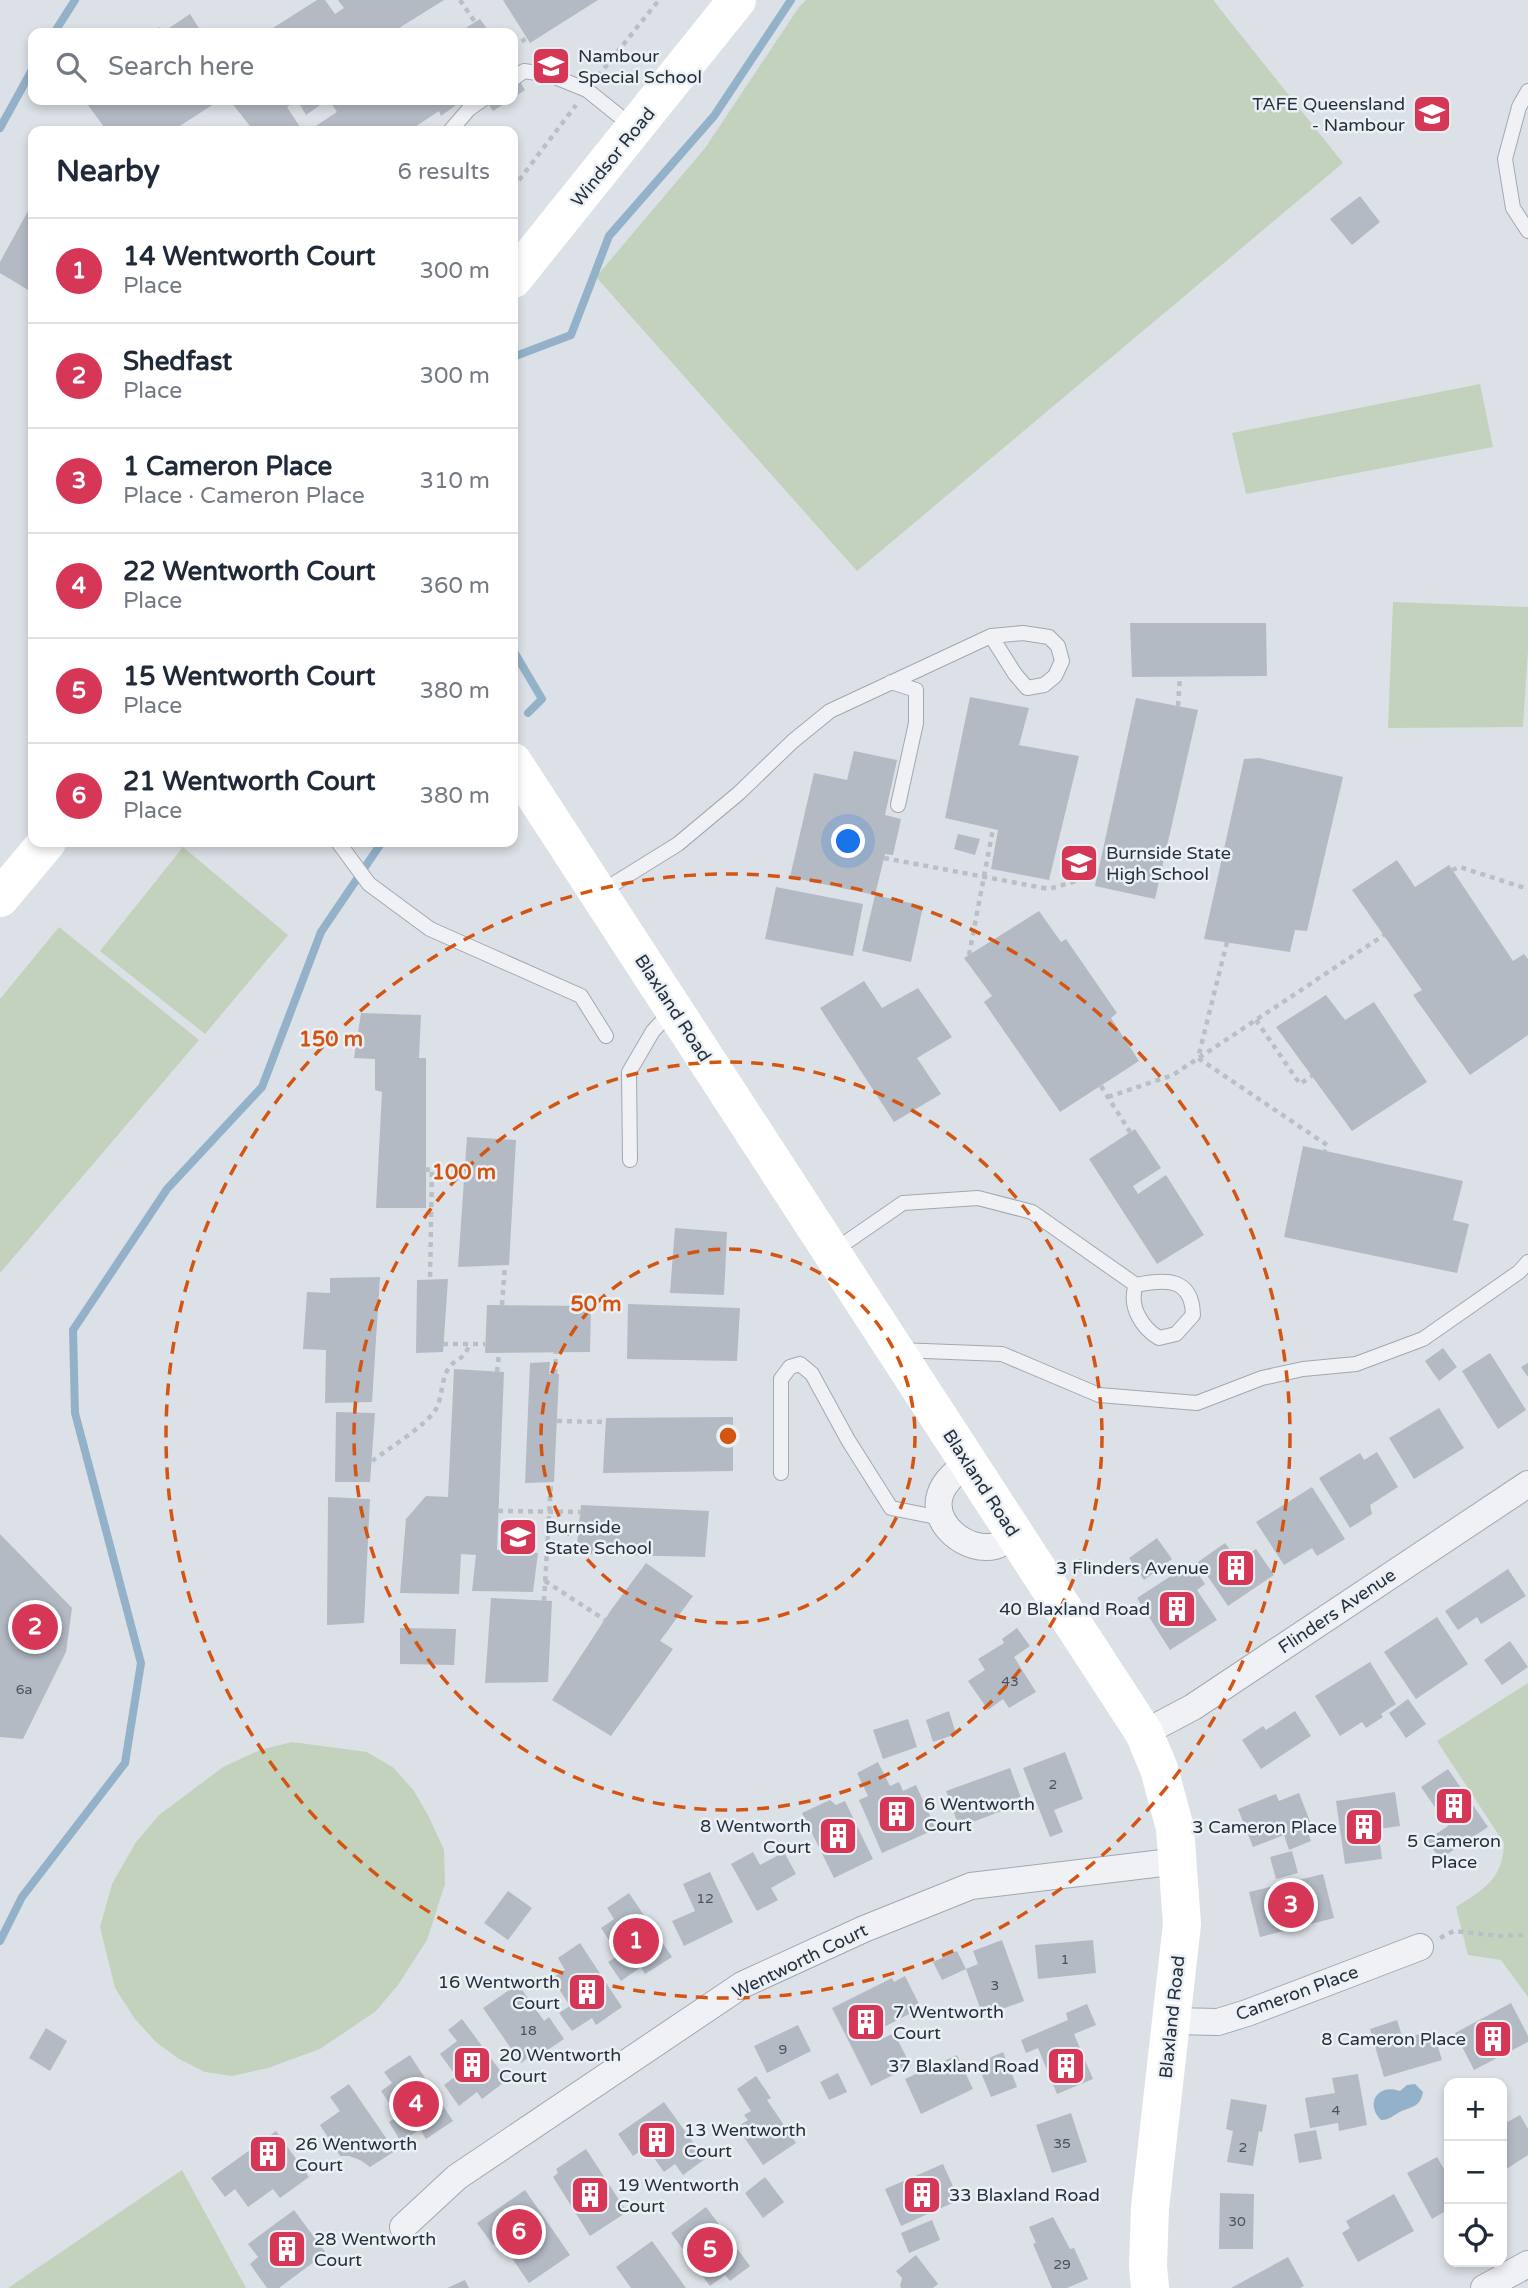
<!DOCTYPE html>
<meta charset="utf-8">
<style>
body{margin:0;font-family:"Varela Round",sans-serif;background:#f2f2f3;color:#1f2937}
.controls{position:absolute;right:21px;bottom:21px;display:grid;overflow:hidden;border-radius:14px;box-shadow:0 4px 10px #0003}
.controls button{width:63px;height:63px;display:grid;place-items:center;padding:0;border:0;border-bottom:2px solid #e0e1e3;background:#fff;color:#1f2937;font:35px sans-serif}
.you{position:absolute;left:849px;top:842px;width:24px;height:24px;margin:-18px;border:5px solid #fff;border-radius:50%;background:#1a73e8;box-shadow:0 0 0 10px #1a73e833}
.badge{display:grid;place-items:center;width:46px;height:46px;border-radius:50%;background:#d63757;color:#fff;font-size:23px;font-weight:700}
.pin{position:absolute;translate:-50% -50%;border:4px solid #fff;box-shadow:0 2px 7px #0006}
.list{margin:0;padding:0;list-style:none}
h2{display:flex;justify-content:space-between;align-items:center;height:91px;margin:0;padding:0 28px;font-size:30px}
h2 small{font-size:23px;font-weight:400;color:#747a83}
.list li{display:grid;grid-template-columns:46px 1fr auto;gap:21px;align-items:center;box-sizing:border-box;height:105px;padding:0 28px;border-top:2px solid #e0e1e3}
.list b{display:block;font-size:26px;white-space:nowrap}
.list p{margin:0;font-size:23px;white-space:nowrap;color:#747a83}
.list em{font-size:23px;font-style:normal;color:#747a83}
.icon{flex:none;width:38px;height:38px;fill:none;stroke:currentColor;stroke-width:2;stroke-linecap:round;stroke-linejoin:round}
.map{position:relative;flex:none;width:1528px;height:2288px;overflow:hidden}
.search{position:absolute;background:#fff;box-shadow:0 4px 10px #0003;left:28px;top:28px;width:490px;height:77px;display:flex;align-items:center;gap:18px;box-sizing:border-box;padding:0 24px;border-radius:14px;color:#747a83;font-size:26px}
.panel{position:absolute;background:#fff;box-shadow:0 4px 10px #0003;left:28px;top:126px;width:490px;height:721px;border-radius:14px}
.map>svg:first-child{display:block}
.green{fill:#c3d2bc}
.water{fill:#94b1ca}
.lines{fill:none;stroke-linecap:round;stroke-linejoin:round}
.stream{stroke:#94b1ca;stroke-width:8}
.building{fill:#b3bac4}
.lane-casing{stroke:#a1a8b1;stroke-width:16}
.street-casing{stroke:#a1a8b1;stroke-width:28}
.path{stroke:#babfc5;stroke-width:4.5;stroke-dasharray:5 5;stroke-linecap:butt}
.lane{stroke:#eff1f5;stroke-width:14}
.street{stroke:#eff1f5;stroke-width:26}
.secondary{stroke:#fff;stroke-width:38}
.ring{fill:none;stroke:#d45511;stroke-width:3.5;stroke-dasharray:12 9}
.labels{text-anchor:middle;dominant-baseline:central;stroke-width:5;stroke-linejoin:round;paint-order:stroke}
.number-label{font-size:14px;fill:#485260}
.poi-label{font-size:18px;fill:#25303e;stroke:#ebf0f5;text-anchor:start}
.street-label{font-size:18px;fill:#25303e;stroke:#ebf0f5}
.centre{fill:#d45511;stroke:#ebf0f5;stroke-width:3.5}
.ring-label{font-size:21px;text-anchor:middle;font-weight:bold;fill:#d45511;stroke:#ebf0f5;stroke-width:5;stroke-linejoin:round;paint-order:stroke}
</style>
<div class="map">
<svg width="1528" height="2288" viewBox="0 0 1528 2288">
<rect width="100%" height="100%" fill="#dce1e7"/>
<!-- green -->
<path class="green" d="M806,0H1213L1343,163L857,571L596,277L705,148L799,7Z
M1480,384L1493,447L1246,494L1232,433Z
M1393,602L1528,607V650L1523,727L1388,728Z
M183,847L288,935L205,1034L100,951Z
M59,927L199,1040L0,1273V999Z
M1528,1683V1997L1501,1960L1468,1955L1456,1907C1484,1889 1503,1879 1504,1843L1437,1741Z
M292,1742L367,1752L394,1768L414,1791L429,1817L444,1850L445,1884L427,1940L398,1985L376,2011L320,2049L298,2057L268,2068L232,2076L205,2072L179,2059L156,2042L135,2019L115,1988L100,1927L112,1884L136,1842L159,1815L223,1767L260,1750Z
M182,2170L246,2288H8Z"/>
<!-- water -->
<path class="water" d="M1415,2084L1423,2092C1420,2109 1410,2106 1398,2113C1391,2117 1389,2120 1381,2120C1365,2104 1377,2083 1400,2091L1407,2085Z"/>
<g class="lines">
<!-- stream -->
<path class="stream" d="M54,33L75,0
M0,128L33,68
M513,357L571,335L609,236L714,116L791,0
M513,650L542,699L528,713
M0,1941L22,1897L125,1763L141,1663L75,1413L73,1330L167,1189L262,1087L321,932L382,842"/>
</g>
<!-- building -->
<path class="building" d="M317,0H325L335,14L344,8L338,0H444L391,33H265Z
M503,0H598L530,43Z
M190,14L202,33H149L159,27L163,32Z
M480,19L490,33H458L475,22Z
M513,70L525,90L513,98Z
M87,100H220L172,131H107L85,101Z
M235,100H327L306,115L297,100L287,107L300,127L292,131H254L231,102Z
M329,100H463L441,116L439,111L409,131H308L337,112Z
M485,100H510L493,111Z
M1360,196L1380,222L1352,245L1330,219Z
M28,211L33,214V293L0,273V262Z
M1130,623H1266L1267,676L1132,677Z
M970,697L1029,708L1019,745L1079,756L1049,880L991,869L998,830L945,818Z
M1136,698L1198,710L1155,899L1095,886Z
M854,751L897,760L885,815L901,819L893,855L885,854L875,895L790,877L814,773L847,780Z
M1259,758L1343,777L1307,931L1295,930L1290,952L1204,939L1244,759Z
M958,834L980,839L975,855L954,849Z
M1397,860L1415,887L1449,865L1513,961L1524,954L1528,959V1035L1470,1075L1413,995L1422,990L1352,890Z
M776,887L863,904L853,956L765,939Z
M875,895L923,906L911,962L862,951Z
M1039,911L1061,942L1066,939L1117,1013L1111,1018L1139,1061L1060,1112L984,1002L992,996L964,958Z
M864,981L882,1008L918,988L952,1037L917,1058L941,1094L894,1122L820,1008Z
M1326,995L1345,1020L1374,1002L1427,1082L1352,1131L1276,1027Z
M361,1013L421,1015L419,1058H426V1208H376L382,1092L375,1090V1059L354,1058Z
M1135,1129L1161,1168L1133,1186L1138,1194L1166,1175L1204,1235L1157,1264L1089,1159Z
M467,1137L516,1140L509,1265L458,1267Z
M1303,1146L1463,1181L1453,1220L1469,1224L1457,1273L1284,1237Z
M675,1228L727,1232L724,1295L670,1293Z
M380,1277L372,1402L325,1403L326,1350L303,1349L307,1292L330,1293V1278Z
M448,1279L443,1352L416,1353L417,1280Z
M628,1304L740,1308L737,1361L627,1359Z
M487,1305L591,1306L590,1352L485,1353Z
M1443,1348L1457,1367L1439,1381L1425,1361Z
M1490,1353L1526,1410L1498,1429L1462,1371Z
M550,1362L549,1374H559L554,1482L525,1483L530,1363Z
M1528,1363V1377L1521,1367Z
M454,1369L504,1372L497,1550L538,1553L533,1592L472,1591L476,1555L461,1554L459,1594L400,1593L406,1519L426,1496L448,1497Z
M1439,1408L1464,1448L1414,1479L1389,1438Z
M336,1412L375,1413L370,1482H335Z
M733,1417V1471L603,1473L606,1418Z
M1377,1452L1398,1487L1370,1505L1372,1514L1350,1528L1319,1478L1360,1453L1364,1460Z
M1312,1487L1345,1539L1317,1556L1312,1548L1284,1565L1256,1522Z
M328,1497L370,1499L364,1623L327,1625Z
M581,1505L709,1511L705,1557L576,1554Z
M0,1534L72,1608L66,1652L23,1739L0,1737Z
M1157,1538L1172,1559L1144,1580L1129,1558Z
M1225,1543L1238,1561L1256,1549L1274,1575L1228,1606L1198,1562Z
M646,1563L693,1596L660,1641L673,1649L611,1736L552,1700L611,1610Z
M1191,1563L1205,1584L1197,1590L1217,1620L1170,1650L1137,1598Z
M1508,1569L1526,1596L1481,1624L1477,1617L1458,1630L1445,1611Z
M491,1598L552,1601L548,1682L485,1683Z
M1437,1617L1468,1664L1416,1699L1384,1652Z
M400,1628L456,1629L454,1665L400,1664Z
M1017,1628L1030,1646L1014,1657L1036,1692L1009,1708L1003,1699L988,1710L968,1681L985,1670L978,1659L1004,1643L1002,1639Z
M1510,1641L1528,1667L1502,1685L1484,1660Z
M1370,1662L1396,1704L1381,1714L1383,1717L1366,1728L1362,1722L1340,1736L1315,1696Z
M1408,1699L1426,1724L1406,1738L1389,1713Z
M949,1711L956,1734L933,1742L926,1720Z
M1295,1711L1311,1736L1261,1769L1242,1740L1263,1726L1266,1730Z
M908,1719L917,1747L883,1759L873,1730Z
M1065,1752L1083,1799L1054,1810L1063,1832L1050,1837L1023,1768Z
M878,1762L890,1786L899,1782L903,1791L916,1785L936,1829L882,1853L859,1800L868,1796L857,1773Z
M1010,1768L1023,1803L959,1827L946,1791Z
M1448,1769L1488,1827L1440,1859L1427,1840L1448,1826L1421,1787Z
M1395,1792L1400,1826L1378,1829L1382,1859L1345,1864L1336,1801Z
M1299,1793L1311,1824L1306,1827L1311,1841L1289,1850L1284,1835L1253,1847L1238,1809L1276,1794L1279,1801Z
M830,1800L836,1805L845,1801L873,1859L834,1878L802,1813Z
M1292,1851L1298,1873L1276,1879L1270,1857Z
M753,1852L760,1865L784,1852L796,1874L771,1888L778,1900L757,1911L731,1864Z
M710,1872L733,1922L684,1946L672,1921L695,1911L683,1884Z
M1323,1874L1334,1918L1260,1937L1249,1892Z
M508,1891L532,1908L508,1940L484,1923Z
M629,1893L672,1957L645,1974L641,1967L621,1981L608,1962L619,1955L601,1928L614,1919L607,1908Z
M1002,1940L1024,2001L983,2016L966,1969L978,1964L973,1951Z
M1093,1940L1096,1973L1038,1979L1035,1945Z
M580,1943L622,2007L596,2025L592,2018L572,2031L559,2013L570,2006L552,1978L565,1970L558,1958Z
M957,1951L966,1969L942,1980L933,1962Z
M905,1976L921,2008L876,2031L880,2040L894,2033L911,2066L871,2086L832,2008L892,1978L894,1982Z
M518,1984L544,2021L549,2017L564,2039L543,2053L539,2050L521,2063L483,2008Z
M1511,2003L1528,2036V2042L1474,2070L1455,2033Z
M1087,2004L1096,2025L1074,2034L1093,2079L1057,2094L1038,2048L1026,2053L1021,2040L1068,2020L1066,2013Z
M462,2019L507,2080L482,2099L477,2092L459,2106L444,2085L456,2076L440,2054L457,2041L448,2030Z
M1397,2020L1403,2039L1433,2030L1442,2060L1384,2077L1370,2029Z
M798,2025L811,2051L767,2073L754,2046Z
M46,2028L67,2041L50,2071L29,2058Z
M1003,2052L1017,2087L991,2097L977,2063Z
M410,2055L453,2121L426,2139L420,2129L401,2142L389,2122L398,2116L381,2091L392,2083L384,2072Z
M957,2055L973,2089L921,2114L905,2079Z
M838,2073L847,2092L829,2100L820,2082Z
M1358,2074L1367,2125L1339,2131L1338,2123L1310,2128L1305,2098L1335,2093L1332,2078Z
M756,2076L771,2098L767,2100L796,2143L763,2165L737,2127L748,2120L744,2115L751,2111L737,2089Z
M349,2084L395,2151L370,2167L360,2160L349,2156H340L320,2125L340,2111L330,2097Z
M1231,2099L1267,2105L1262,2132L1259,2131L1253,2166L1227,2162L1233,2131L1226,2129Z
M664,2102L705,2159L683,2175L675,2164L664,2172L646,2147L633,2156L618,2134Z
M1071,2113L1087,2162L1052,2173L1036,2125Z
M1520,2115L1528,2129V2155L1502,2172V2125Z
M1316,2130L1322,2159L1299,2163L1294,2134Z
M276,2131L309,2177L280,2198L273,2189L248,2207L235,2189L225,2197L211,2178Z
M586,2149L627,2212L590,2236L553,2177L558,2173L556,2169Z
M1437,2157L1449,2178V2209L1432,2219L1407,2173Z
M943,2164L959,2200L901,2226L885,2189Z
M765,2177L784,2202L763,2218L745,2193Z
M525,2190L570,2255L529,2283L500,2241L493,2245L477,2223Z
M1220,2193L1254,2194L1253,2249H1219Z
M1394,2194L1414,2231L1358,2262L1342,2233L1350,2228L1346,2221Z
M706,2207L750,2266L730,2281L725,2275L710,2286L671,2233Z
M294,2210L326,2253L279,2288H267L250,2264L258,2257L248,2244Z
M1053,2217L1070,2249L1074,2248L1088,2279L1067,2288H1052L1033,2244L1036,2243L1029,2227Z
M932,2220L940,2240L909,2253L901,2233Z
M652,2241L686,2288H631L616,2267Z
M916,2255L938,2284L933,2288H901L900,2286L902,2278L896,2271Z
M1288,2257L1304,2286L1300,2288H1231Z
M465,2280L469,2288H447Z"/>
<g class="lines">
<!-- lane casing -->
<g class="lane-casing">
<path id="lane" d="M513,79L524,71L550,75L587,90L633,127
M1528,91L1519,107L1505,159L1513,208L1528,231
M450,131L469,109L482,100
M891,682L916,690V723L898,805
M338,842L369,884L430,929L581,996L606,1036
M599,893L678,844L739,793L793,741L830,711L991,636L1023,633L1049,637L1058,646L1062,661L1055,676L1044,685L1027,688L1015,674L991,636
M630,1160L629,1072L653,1031L672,1011
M832,1252L903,1203L978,1198L1032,1212L1136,1285C1165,1279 1192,1277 1193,1315L1176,1334L1159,1338C1142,1328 1128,1306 1136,1285
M899,1350L1002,1354L1099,1395L1197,1403L1262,1378L1303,1369L1356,1364L1423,1339L1519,1272L1528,1262
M781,1473V1379L790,1367L800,1364L812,1374L848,1440L891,1508L941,1518"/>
</g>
<!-- street casing -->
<g class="street-casing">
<path id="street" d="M968,1463C957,1471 944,1481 940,1495C931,1525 968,1553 995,1546C1002,1544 1008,1539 1014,1535
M1144,1733L1193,1707L1528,1484
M1171,2021L1218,2022L1247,2013L1420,1947
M403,2227L457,2177L742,1985L864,1929L971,1886L1179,1861
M1484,2288L1528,2264"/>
</g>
<!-- path -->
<path class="path" d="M460,0L475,22
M513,47L527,38
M598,76L659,0
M513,188L576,105
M1178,706L1180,676
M30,784L33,781
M884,858L1049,889L1097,875
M1452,870L1460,867L1528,889
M1227,942L1198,1058L1327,1145L1325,1151
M969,955L993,829
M1256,1020L1300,1084L1312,1076
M1101,1086L1130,1132
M1108,1097L1173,1075L1384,935
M425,1170L432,1169L430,1280
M502,1305L505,1265
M443,1344H485
M497,1372L499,1353
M555,1374L556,1352
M557,1421L605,1422
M372,1461C388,1449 427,1425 436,1409C443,1396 441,1378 449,1368C457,1356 462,1363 470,1344
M498,1511L580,1512
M545,1581L605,1620
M544,1601L551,1482
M1440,1938L1454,1931L1500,1936L1528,1935"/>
<!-- lane -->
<use href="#lane" class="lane"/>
<!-- street -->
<use href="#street" class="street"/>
<!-- secondary -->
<path class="secondary" d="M513,279L737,0
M513,762L1144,1733L1159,1769L1175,1828L1182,1924L1150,2208L1148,2266L1150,2288
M0,898L47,842"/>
</g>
<!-- distance rings -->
<g class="ring">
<circle cx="728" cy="1436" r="187"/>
<circle cx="728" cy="1436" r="374"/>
<circle cx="728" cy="1436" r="562"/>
</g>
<!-- icons -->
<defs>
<g id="school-square" transform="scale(2.0125)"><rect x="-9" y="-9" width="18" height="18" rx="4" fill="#d63757" stroke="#ebf0f5"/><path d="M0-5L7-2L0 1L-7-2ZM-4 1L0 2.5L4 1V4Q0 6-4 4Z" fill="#fff"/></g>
<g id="university-square" transform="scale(2.0125)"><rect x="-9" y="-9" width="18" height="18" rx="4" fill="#d63757" stroke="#ebf0f5"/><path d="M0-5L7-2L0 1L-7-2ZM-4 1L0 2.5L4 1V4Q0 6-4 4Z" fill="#fff"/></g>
<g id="building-square" transform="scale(2.0125)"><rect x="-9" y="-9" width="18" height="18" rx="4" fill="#d63757" stroke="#ebf0f5"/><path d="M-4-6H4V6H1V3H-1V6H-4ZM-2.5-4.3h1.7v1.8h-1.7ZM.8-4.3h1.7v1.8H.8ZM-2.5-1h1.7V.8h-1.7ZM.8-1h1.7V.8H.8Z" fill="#fff"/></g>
</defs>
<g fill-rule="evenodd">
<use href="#school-square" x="551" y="66"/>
<use href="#university-square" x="1432" y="114"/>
<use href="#school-square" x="1079" y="863"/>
<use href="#school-square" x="518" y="1537"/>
<use href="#building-square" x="1236" y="1568"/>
<use href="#building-square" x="1177" y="1609"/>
<use href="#building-square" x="1454" y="1806"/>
<use href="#building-square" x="897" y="1814"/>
<use href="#building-square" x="1364" y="1827"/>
<use href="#building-square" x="838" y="1836"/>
<use href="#building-square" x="587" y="1992"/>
<use href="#building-square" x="866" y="2022"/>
<use href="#building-square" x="1493" y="2039"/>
<use href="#building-square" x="472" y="2065"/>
<use href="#building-square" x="1066" y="2066"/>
<use href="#building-square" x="657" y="2140"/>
<use href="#building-square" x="268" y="2154"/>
<use href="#building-square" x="590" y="2195"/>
<use href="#building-square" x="922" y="2195"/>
<use href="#building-square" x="287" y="2249"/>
</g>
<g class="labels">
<!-- number labels -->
<g class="number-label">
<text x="1010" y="1681">43</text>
<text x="24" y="1689">6a</text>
<text x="1053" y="1784">2</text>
<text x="705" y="1898">12</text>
<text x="1065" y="1959">1</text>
<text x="995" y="1985">3</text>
<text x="528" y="2030">18</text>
<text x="783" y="2049">9</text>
<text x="1336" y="2110">4</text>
<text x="1062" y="2143">35</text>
<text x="1243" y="2147">2</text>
<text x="1237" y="2221">30</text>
<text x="1062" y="2264">29</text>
</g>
<!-- poi labels -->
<g class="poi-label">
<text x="578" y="56">Nambour<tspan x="578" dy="21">Special School</tspan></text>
<text x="1405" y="104" text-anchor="end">TAFE Queensland<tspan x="1405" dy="21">- Nambour</tspan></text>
<text x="1106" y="853">Burnside State<tspan x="1106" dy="21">High School</tspan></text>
<text x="545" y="1527">Burnside<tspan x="545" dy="21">State School</tspan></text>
<text x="1209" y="1568" text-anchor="end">3 Flinders Avenue</text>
<text x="1150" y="1609" text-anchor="end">40 Blaxland Road</text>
<text x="924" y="1804">6 Wentworth<tspan x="924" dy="21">Court</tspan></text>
<text x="811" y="1826" text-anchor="end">8 Wentworth<tspan x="811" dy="21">Court</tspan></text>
<text x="1337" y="1827" text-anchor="end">3 Cameron Place</text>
<text x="1454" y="1841" text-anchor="middle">5 Cameron<tspan x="1454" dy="21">Place</tspan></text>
<text x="560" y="1982" text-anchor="end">16 Wentworth<tspan x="560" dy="21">Court</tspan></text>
<text x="893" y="2012">7 Wentworth<tspan x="893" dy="21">Court</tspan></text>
<text x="1466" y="2039" text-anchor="end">8 Cameron Place</text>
<text x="499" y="2055">20 Wentworth<tspan x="499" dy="21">Court</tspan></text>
<text x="1039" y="2066" text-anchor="end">37 Blaxland Road</text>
<text x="684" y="2130">13 Wentworth<tspan x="684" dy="21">Court</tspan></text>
<text x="295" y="2144">26 Wentworth<tspan x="295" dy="21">Court</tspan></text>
<text x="617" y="2185">19 Wentworth<tspan x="617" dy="21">Court</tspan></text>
<text x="949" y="2195">33 Blaxland Road</text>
<text x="314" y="2239">28 Wentworth<tspan x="314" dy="21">Court</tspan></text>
</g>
<!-- street labels -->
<g class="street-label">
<text transform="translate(613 157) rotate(-51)">Windsor Road</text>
<text transform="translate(673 1008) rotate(57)">Blaxland Road</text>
<text transform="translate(981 1483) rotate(57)">Blaxland Road</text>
<text transform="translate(1337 1611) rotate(-34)">Flinders Avenue</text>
<text transform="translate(800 1961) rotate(-26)">Wentworth Court</text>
<text transform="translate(1297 1993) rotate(-20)">Cameron Place</text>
<text transform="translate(1172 2017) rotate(-84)">Blaxland Road</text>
</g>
</g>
<circle cx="728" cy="1436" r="10" class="centre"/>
<g class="ring-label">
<text x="331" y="1046">150 m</text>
<text x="464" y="1179">100 m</text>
<text x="596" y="1311">50 m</text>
</g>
</svg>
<div class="controls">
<button>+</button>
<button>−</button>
<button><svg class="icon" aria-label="locate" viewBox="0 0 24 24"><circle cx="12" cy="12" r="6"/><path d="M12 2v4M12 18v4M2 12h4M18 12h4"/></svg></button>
</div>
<div class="you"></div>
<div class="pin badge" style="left:636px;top:1941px">1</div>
<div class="pin badge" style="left:35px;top:1627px">2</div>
<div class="pin badge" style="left:1291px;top:1905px">3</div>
<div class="pin badge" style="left:416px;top:2104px">4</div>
<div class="pin badge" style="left:710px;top:2250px">5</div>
<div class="pin badge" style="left:519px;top:2232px">6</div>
<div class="search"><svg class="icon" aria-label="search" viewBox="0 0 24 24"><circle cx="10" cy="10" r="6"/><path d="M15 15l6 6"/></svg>Search here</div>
<section class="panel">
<h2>Nearby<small>6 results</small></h2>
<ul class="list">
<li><span class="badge">1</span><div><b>14 Wentworth Court</b><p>Place</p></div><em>300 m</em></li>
<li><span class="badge">2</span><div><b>Shedfast</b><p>Place</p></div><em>300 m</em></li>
<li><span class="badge">3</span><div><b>1 Cameron Place</b><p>Place · Cameron Place</p></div><em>310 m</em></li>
<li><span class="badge">4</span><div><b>22 Wentworth Court</b><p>Place</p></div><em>360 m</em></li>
<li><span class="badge">5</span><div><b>15 Wentworth Court</b><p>Place</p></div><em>380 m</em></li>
<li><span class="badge">6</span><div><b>21 Wentworth Court</b><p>Place</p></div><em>380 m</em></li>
</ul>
</section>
</div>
